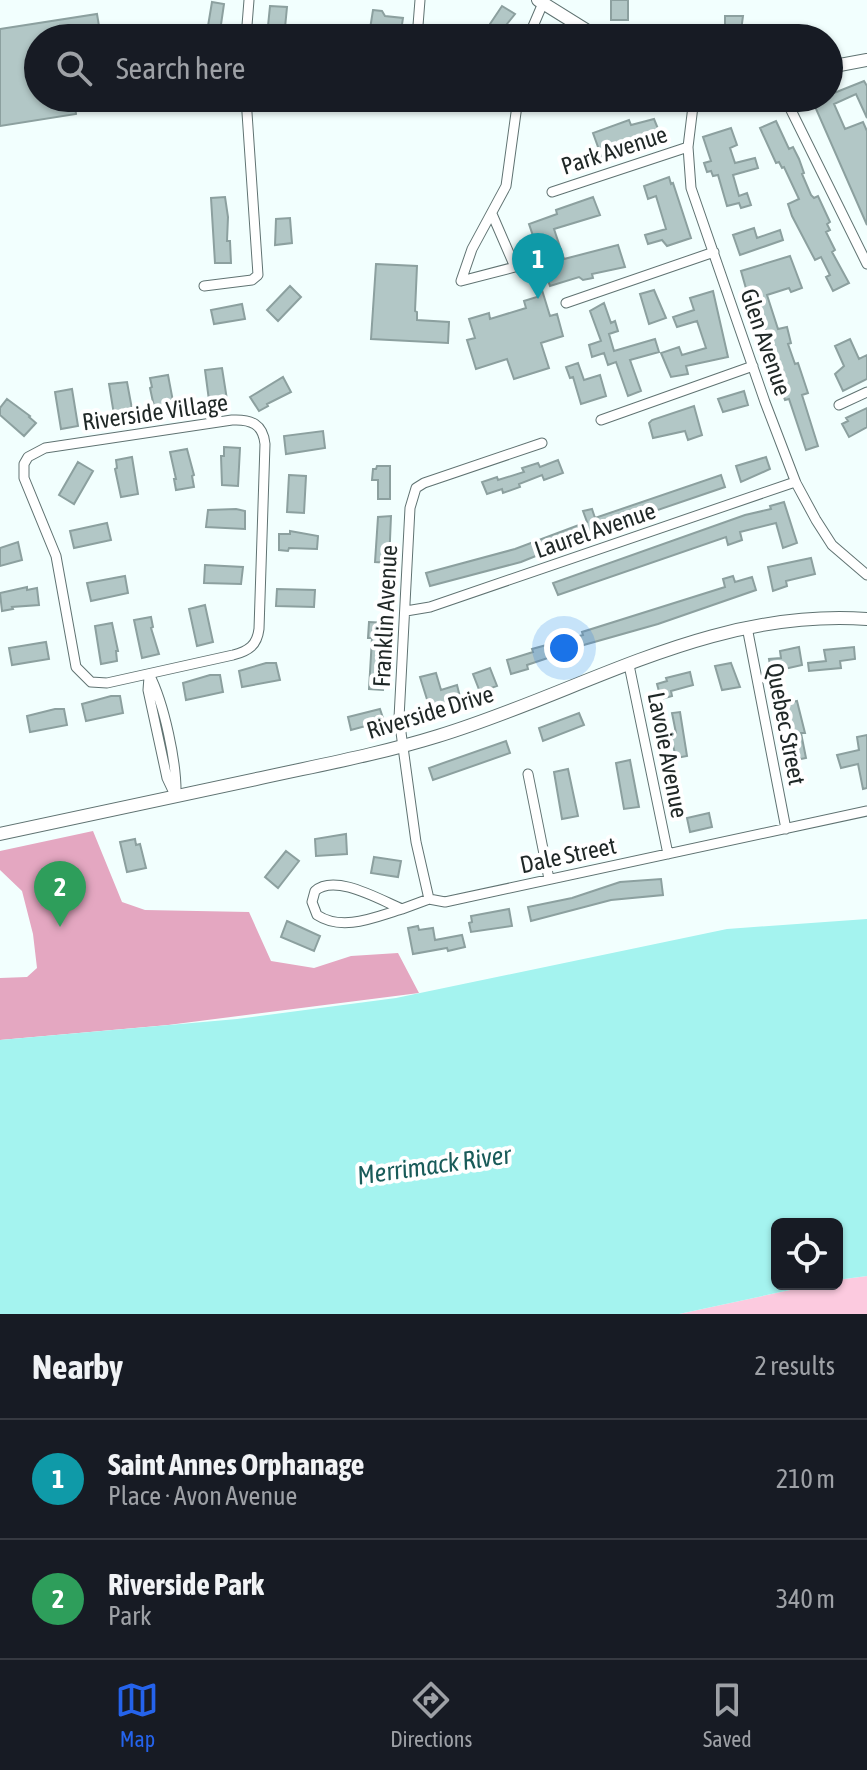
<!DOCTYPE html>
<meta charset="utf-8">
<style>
body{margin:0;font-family:"Asap Condensed",sans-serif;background:#20242c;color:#f1f3f6}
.controls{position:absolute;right:24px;bottom:24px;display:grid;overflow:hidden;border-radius:12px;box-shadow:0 2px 6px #0004}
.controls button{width:72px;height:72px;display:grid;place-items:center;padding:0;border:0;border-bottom:2px solid #363941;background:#171b24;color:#f1f3f6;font:40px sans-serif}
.you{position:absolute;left:564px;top:648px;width:28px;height:28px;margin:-20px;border:6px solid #fff;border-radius:50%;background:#1a73e8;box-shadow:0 0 0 12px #1a73e833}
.badge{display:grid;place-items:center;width:52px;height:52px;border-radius:50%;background:#2563eb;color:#fff;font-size:26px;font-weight:700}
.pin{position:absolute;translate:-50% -66px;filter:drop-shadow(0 2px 4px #0008)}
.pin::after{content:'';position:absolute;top:42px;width:28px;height:24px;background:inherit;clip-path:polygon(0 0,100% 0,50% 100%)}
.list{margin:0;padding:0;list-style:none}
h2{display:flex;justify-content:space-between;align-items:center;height:104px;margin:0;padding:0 32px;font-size:34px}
h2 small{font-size:26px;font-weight:400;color:#9ea1a6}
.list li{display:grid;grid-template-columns:52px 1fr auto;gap:24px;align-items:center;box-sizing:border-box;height:120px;padding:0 32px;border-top:2px solid #363941}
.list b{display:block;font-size:30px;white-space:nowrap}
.list p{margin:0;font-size:26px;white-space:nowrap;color:#9ea1a6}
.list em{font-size:26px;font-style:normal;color:#9ea1a6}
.icon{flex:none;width:44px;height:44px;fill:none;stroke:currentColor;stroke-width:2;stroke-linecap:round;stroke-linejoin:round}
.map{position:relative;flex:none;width:867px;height:1314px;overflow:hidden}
.search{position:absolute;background:#171b24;box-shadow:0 2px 6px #0004;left:24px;right:24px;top:24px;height:88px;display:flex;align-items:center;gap:20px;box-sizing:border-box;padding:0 28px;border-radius:44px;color:#9ea1a6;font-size:30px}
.sheet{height:344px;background:#171b24}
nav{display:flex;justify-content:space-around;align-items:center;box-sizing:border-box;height:112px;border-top:2px solid #363941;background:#171b24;font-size:22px;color:#9ea1a6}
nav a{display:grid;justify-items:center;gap:4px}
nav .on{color:#2563eb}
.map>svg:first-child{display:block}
.green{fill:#fccadf}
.forest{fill:#e4a7c1}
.water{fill:#a4f3ef}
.building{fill:#b2c7c6;stroke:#8ca09f;stroke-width:2}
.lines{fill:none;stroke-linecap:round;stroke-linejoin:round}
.minor-casing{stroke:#607372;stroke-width:11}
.secondary-casing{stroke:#607372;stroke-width:14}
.minor{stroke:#fff;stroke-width:9}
.secondary{stroke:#fff;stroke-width:12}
.labels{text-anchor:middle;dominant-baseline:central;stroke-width:8;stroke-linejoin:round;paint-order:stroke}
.street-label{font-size:24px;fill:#1f2726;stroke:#fff}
.water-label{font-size:26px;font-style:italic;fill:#195b59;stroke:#fff}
</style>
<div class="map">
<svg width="867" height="1314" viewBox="0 0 867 1314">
<rect width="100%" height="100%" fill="#f2fffe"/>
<!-- green -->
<path class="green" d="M867,1276V1314H679L818,1284H837V1280Z"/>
<!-- forest -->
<path class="forest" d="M93,831L122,902L145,910L249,912L271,961L314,968L351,956L398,953L419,993L168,1025L0,1040V978L27,977L37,968L33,934L22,891L0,870V851Z"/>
<!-- water -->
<path class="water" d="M867,919V1276L837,1280V1224H777V1284H818L679,1314H0V1040L237,1019L396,998L727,929Z"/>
<!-- building -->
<path class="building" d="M611,0H628V20H611Z
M212,2L224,4L219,38H206Z
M270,6L287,7L284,38H270L271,27L268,26Z
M502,6L515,14L507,24L513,28L506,38L498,34L500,31L490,24Z
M373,10L382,11L385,16L403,18L401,31L398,33L370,29Z
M97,14L101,38H38V98H74L76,114L0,126V29Z
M725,16H743L740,38H725Z
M864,81L867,86V118L856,94L834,104L845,129L863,122L867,131V225L813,102L829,98V95Z
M654,119L663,141L650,144L646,142L627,148L629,152L605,161L602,158L593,133L629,120L631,125Z
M776,121L789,149L793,147L799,159L804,173L802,174L811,195L814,198L818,196L830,222L827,224L830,230L826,232L835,250L832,252L849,283L833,291L826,277L830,275L821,257L815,260L792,216L788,204L799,199L784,167L782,168L779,162L776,163L760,128Z
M731,128L737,145L730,148L735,163L755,158L758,168L733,175L739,196L747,193L751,205L741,208L739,203L727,206L718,175L713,176L711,171L707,172L704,163L711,161L703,137Z
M669,177L671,184L673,183L691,238L667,246L662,240L648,244L645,235L666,229L656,196L648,199L644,186Z
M225,197L228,217L227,241H230L231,263H215L211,198Z
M593,197L600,215L554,229L564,259L618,245L625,267L592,274L593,278L583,280L579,277L550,286L529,224L557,214L556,210Z
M290,218L292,243L275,245L276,219Z
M754,228L757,238L780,230L783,240L740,255L733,235Z
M790,256L802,288L791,292L789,288L767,295L778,329L787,327L791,343L788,344L795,364L798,363L808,393L802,395L818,446L806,450L789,399L785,400L781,389L783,388L782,381L764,324L754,296L751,291L747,292L741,271Z
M376,264L417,266L415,311L417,312V320L449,322L448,343L371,339Z
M290,286L301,297L278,321L267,310Z
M542,290L550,316L557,314L563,336L541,343L549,368L514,379L507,359L476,369L467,340L475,338L469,319L489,313L490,319L526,308L524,301L537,297Z
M654,290L666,318L649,324L640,294Z
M713,291L728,357L686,366L688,374L671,377L661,353L679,347L682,355L706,348L697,321L677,327L673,317L694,310L690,298Z
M604,303L611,323L615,321L618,331L609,334L614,351L655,339L659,352L630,360L641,391L628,396L616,362L608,365L604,353L592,357L589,345L601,341L590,311Z
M242,304L245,319L214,324L211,310Z
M850,339L859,359L867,355V379L843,391L835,374L844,366L835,346Z
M578,363L584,380L600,375L606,396L581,404L573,377L570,378L566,367Z
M222,368L228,406L210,408L205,370Z
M168,375L175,412L156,416L150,388L152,387L150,378Z
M283,377L291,392L267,404L268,406L259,411L250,397Z
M127,382L132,409H130L132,419L115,421L109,384Z
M72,389L78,426L61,429L55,392Z
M744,391L748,405L723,412L718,399Z
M7,399L30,416L29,417L36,423L24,436L0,415V408Z
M694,406L702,435L688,440L685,431L653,438L649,423L652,420Z
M867,408V427L849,437L842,424L848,421L846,418Z
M323,431L325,448L286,454L284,436Z
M224,447L240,448L238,486L222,485L221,456H224Z
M187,449L194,475L192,476L194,487L176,490L174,479H176L170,452Z
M132,457L138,494L121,497L115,469L117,468L116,460Z
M766,457L770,469L741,482L736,466Z
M558,460L563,473L544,480L542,475L519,484L520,487L503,493L502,489L487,494L482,482L497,477L498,480L524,472L522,468L538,463L540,467Z
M78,462L93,471L74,504L59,495Z
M377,466H390V499H378V480H372L373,469H376Z
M289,475L306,476L304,513L287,512Z
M721,475L725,487L605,528L521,562L430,586L426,573L515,549L587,522L583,511L592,509L595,518Z
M784,502L797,543L783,548L776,523L740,532L742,540L728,545L726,537L558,595L553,583L745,515L771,509L770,506Z
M236,509L245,511V529L206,527L208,510Z
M391,516L389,563L375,562L378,517Z
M107,523L111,540L74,548L70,531Z
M290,531L318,536L317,549L289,548L288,551L279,550V534H290Z
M18,542L22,560L0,566V548Z
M811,558L815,574L786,581L787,586L773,591L768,567Z
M205,565L243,567L241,584L204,583Z
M125,576L128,593L91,601L87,583Z
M733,576L735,582L752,577L756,590L658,624L559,652L560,654L527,665L528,669L511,674L507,660L533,652L532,649L583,635L582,632L725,587L723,579Z
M27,587V590L37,588L39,605L12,607L13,609L2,611L0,593Z
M277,589L315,590L314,607L276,606Z
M205,605L213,642L197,646L189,609Z
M151,617L153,627L151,628L159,654L142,658L134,620Z
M369,622L387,623L383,690L369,689L372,638H368Z
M112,623L118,651H116L117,661L101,664L95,626Z
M46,642L49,659L12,665L9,648Z
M799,647L802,665L771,672L769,659L781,658L780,651Z
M854,647L855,659L840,661L841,668L809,671L808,663L826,661L824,650Z
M266,663H276L280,680L242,687L239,671Z
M731,663L740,687L722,690L715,666Z
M490,668L497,686L480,692L473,674Z
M690,672L693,685L671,691L672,696L661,699L657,684L667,681L666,678Z
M436,673L441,690L457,685L460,697L430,709L420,677Z
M210,675H220L223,692L186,700L183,683Z
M111,696H120L123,713L86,721L82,704Z
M797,701L805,733H801L806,758L791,761L788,748L793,746L783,704Z
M55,709H64L67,725L30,732L27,716Z
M380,709L384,721L351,730L348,717Z
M680,712L687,756L676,758L673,745L669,746L667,734L676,733L672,713Z
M579,713L584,725L543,741L539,728Z
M867,735V788L863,789L858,764L841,768L837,755L859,750L857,737Z
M506,741L510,753L433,780L429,768Z
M630,760L639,807L624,809L616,763Z
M568,769L578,816L562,819L554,772Z
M709,813L712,827L690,832L687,818Z
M346,834L347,854L316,856L315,839Z
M135,839L136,845L140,844L146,868L127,872L120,842Z
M286,851L299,861L278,888L265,877Z
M374,857L401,861L398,877L371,873Z
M661,879L663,895L611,900L531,921L528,907L572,898L620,882Z
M509,909L512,926L471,932L469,923L472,922L471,916Z
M287,921L320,936L314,951L281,937Z
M418,926L419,930L433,928L435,940L462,935L465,947L448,951L447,948L413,954L408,928Z"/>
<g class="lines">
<!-- minor casing -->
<g class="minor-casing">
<path id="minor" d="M246,38L249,0
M417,38L420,0
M528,38L543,3
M694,98L688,147L691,188L765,402L796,483L816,520L832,545L867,575
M785,98L867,264
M552,192L688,147
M492,214L515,267L461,281L472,249L506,186L518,98
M204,286L252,280L258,275L246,98
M566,303L714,252
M839,405L867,392
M232,420C251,419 263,424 265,444L259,629C257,645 249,651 233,655L107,683L91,682L76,667L56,556L24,478V464L28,457L45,448Z
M601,420L753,366
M542,443L424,483L416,488L410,508L399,718L416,842L429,899L445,902L867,811
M406,611L430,607L795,482
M747,627L786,829
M629,665L668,854
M149,674C164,703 177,763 176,796
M149,677L148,690L167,778L175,795
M528,774L549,879
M402,909C375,917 343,932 317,915L312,902L315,891C335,873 380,900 402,909L429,899"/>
</g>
<!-- secondary casing -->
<g class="secondary-casing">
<path id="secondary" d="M538,0L599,38
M829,67L867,60
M0,834C87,816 174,797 261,778C320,765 380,754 438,736C583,692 709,608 867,619"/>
</g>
<!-- minor -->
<use href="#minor" class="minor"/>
<!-- secondary -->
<use href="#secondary" class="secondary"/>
</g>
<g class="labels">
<!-- street labels -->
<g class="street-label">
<text transform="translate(614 150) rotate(-18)">Park Avenue</text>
<text transform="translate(766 342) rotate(71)">Glen Avenue</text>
<text transform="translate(155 412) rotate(-8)">Riverside Village</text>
<text transform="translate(595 530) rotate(-19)">Laurel Avenue</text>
<text transform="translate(385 616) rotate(-87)">Franklin Avenue</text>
<text transform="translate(430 712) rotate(-17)">Riverside Drive</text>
<text transform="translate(786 724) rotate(79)">Quebec Street</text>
<text transform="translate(668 755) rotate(79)">Lavoie Avenue</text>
<text transform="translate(568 855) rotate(-12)">Dale Street</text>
</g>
<!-- water labels -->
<g class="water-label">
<text transform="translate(434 1165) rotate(-8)">Merrimack River</text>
</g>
</g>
</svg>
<div class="controls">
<button><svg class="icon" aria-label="locate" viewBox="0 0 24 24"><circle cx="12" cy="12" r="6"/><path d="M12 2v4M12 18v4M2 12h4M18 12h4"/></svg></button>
</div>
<div class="you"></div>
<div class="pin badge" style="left:538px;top:299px;background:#0f9aa8">1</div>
<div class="pin badge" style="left:60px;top:927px;background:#2e9e5b">2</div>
<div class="search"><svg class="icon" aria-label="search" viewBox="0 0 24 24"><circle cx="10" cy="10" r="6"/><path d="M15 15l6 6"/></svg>Search here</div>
</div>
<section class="sheet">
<h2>Nearby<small>2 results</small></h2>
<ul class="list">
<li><span class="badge" style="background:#0f9aa8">1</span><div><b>Saint Annes Orphanage</b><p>Place · Avon Avenue</p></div><em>210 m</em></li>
<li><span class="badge" style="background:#2e9e5b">2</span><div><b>Riverside Park</b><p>Park</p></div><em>340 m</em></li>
</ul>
</section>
<nav>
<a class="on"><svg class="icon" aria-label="map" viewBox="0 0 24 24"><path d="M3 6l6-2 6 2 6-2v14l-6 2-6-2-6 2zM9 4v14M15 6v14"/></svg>Map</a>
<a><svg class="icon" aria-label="directions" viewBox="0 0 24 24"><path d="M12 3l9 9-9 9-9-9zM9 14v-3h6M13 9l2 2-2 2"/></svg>Directions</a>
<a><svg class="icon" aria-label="saved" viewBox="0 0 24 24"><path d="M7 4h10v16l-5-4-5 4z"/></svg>Saved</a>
</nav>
